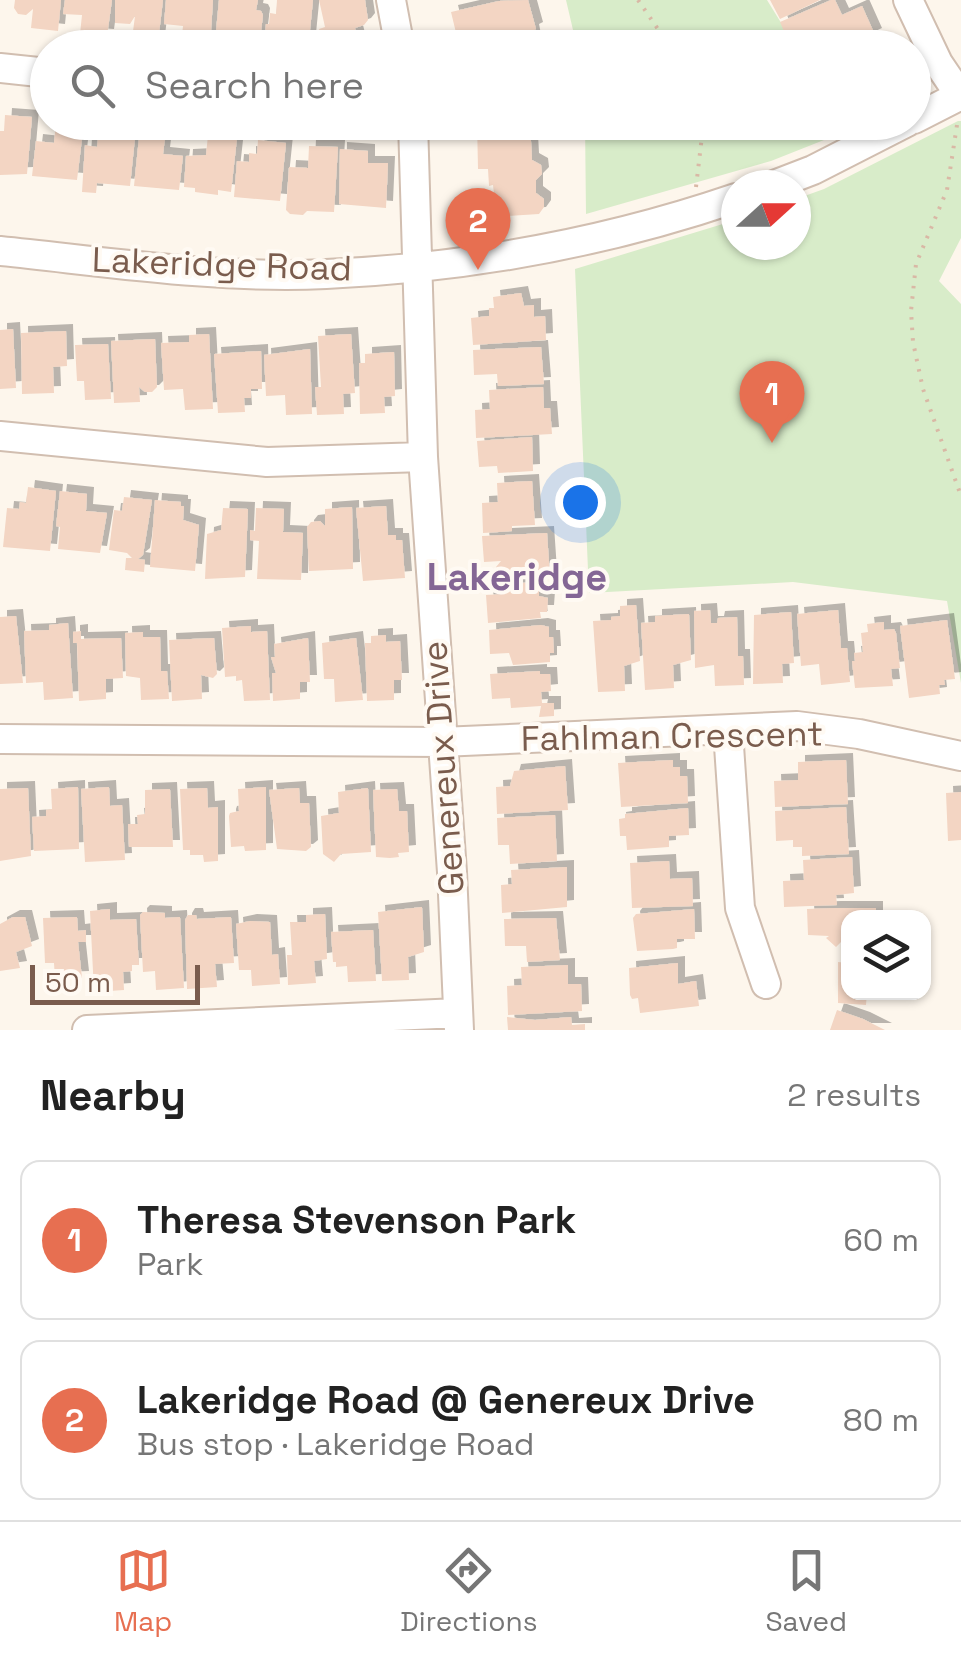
<!DOCTYPE html>
<meta charset="utf-8">
<style>
body{margin:0;font-family:"Space Grotesk",sans-serif;background:#f2f2f2;color:#222}
.controls{position:absolute;right:30px;bottom:30px;display:grid;overflow:hidden;border-radius:20px;box-shadow:0 2px 8px #0004}
.controls button{width:90px;height:90px;display:grid;place-items:center;padding:0;border:0;border-bottom:2px solid #e0e0e0;background:#fff;color:#222;font:50px sans-serif}
.compass{position:absolute;left:721px;top:170px;width:90px;height:90px;border-radius:50%;background:#fff;box-shadow:0 2px 8px #0004;rotate:69deg}
.scale{position:absolute;left:30px;bottom:25px;width:170px;box-sizing:border-box;padding-left:10px;border:5px solid #7a5c4d;border-top:0;font-size:28px;line-height:35px;white-space:nowrap;color:#7a5c4d;-webkit-text-stroke:8px #fffaf3;paint-order:stroke}
.you{position:absolute;left:580px;top:502px;width:35px;height:35px;margin:-25px;border:8px solid #fff;border-radius:50%;background:#1a73e8;box-shadow:0 0 0 15px #1a73e833}
.badge{display:grid;place-items:center;width:65px;height:65px;border-radius:50%;background:#e76f51;color:#fff;font-size:32px;font-weight:700}
.pin{position:absolute;translate:-50% -82px;filter:drop-shadow(0 2px 5px #0008)}
.pin::after{content:'';position:absolute;top:52px;width:35px;height:30px;background:inherit;clip-path:polygon(0 0,100% 0,50% 100%)}
.list{margin:0;padding:0;list-style:none}
h2{display:flex;justify-content:space-between;align-items:center;height:130px;margin:0;padding:0 40px;font-size:42px}
h2 small{font-size:32px;font-weight:400;color:#767676}
.list li{display:grid;grid-template-columns:65px 1fr auto;gap:30px;align-items:center;box-sizing:border-box;height:160px;margin:0 20px 20px;padding:0 20px;border:2px solid #e0e0e0;border-radius:20px}
.list b{display:block;font-size:38px;white-space:nowrap}
.list p{margin:0;font-size:32px;white-space:nowrap;color:#767676}
.list em{font-size:32px;font-style:normal;color:#767676}
.icon{flex:none;width:55px;height:55px;fill:none;stroke:currentColor;stroke-width:2;stroke-linecap:round;stroke-linejoin:round}
.map{position:relative;flex:none;width:961px;height:1030px;overflow:hidden}
.search{position:absolute;background:#fff;box-shadow:0 2px 8px #0004;left:30px;right:30px;top:30px;height:110px;display:flex;align-items:center;gap:25px;box-sizing:border-box;padding:0 35px;border-radius:55px;color:#767676;font-size:38px}
.sheet{height:490px;background:#fff}
nav{display:flex;justify-content:space-around;align-items:center;box-sizing:border-box;height:140px;border-top:2px solid #e0e0e0;background:#fff;font-size:28px;color:#767676}
nav a{display:grid;justify-items:center;gap:5px}
nav .on{color:#e76f51}
.map>svg:first-child{display:block}
.green{fill:#d8ecc9}
.building{fill:#f3d5c3;filter:url(#shadow)}
.lines{fill:none;stroke-linecap:round;stroke-linejoin:round}
.minor-casing{stroke:#d1beb0;stroke-width:32}
.path{stroke:#d9b8a5;stroke-width:4;stroke-dasharray:2.5 8;stroke-linecap:butt}
.minor{stroke:#fff;stroke-width:28}
.labels{text-anchor:middle;dominant-baseline:central;stroke-width:8;stroke-linejoin:round;paint-order:stroke}
.street-label{font-size:35px;fill:#7a5c4d;stroke:#fffaf3}
.neighbourhood-label{font-size:38px;font-weight:bold;fill:#846695;stroke:#fffaf3}
</style>
<div class="map">
<svg width="961" height="1030" viewBox="0 0 961 1030">
<defs>
<filter id="shadow"><feDropShadow dx="7" dy="-7" stdDeviation="0" flood-color="#0004"/></filter>
</defs>
<rect width="100%" height="100%" fill="#fdf6ec"/>
<!-- green -->
<path class="green" d="M566,0H767L796,47H577Z
M958,121H961V238L939,281L961,304V683L947,601L793,582L589,593L575,269L736,220V245H796V199L824,189Z
M585,123H819L824,140L771,161L586,214Z"/>
<!-- building -->
<path class="building" d="M15,0H61L58,31L31,28L33,9L26,15L18,14L14,8Z
M65,0H112L107,36L80,34L82,15L63,14Z
M115,0H163L158,42L132,39L135,16L130,24L115,23Z
M166,0H213L210,47L181,44L183,26L164,24Z
M219,0H258L256,10L261,11L263,15L259,48H233L234,33L216,31Z
M277,0H313L309,40L295,39L294,48H263L266,24H269L270,13L276,14Z
M319,0H365L368,20L364,25L355,28L360,48H323L319,29L325,27Z
M528,0L536,29L532,31L534,41L494,48L491,33L458,41L451,12L499,1Z
M770,0H820L780,19Z
M831,0H835L842,15L862,6L875,35L847,48L844,45L791,48L780,22Z
M5,115L32,117L27,174L0,175V131H4Z
M56,122H84L77,180L32,176L36,141L54,143Z
M477,122H530L532,160L541,165L542,174L536,180V193L544,199V207L539,214L491,217L489,194H494L493,185L489,186L488,169H478Z
M106,125L136,128L130,186L97,183L96,193L82,192L85,145L97,147L98,138L105,139Z
M140,128L166,130L163,154L183,156L179,190L134,186Z
M208,135L237,138L231,192L218,190V195L195,192V188L184,187L186,156L206,155Z
M258,140L286,143L280,201L234,197L237,161L249,162V153L257,154Z
M309,146L338,147L334,212L307,211L303,215L290,214L286,210L289,167L308,168Z
M340,149L368,151V163H388L386,208L339,204Z
M521,293L524,306L534,305V317L545,316L546,340L473,345L471,318L489,316V308H494L493,297Z
M13,329L16,388L0,389V330Z
M66,331L67,366L53,367L54,393L22,394L21,333Z
M209,334L213,409L185,410L183,389L164,390L161,343L189,342V335Z
M351,334L355,393L343,394L344,414L317,415L315,387H321L318,336Z
M155,339L157,387L152,392H145L139,387L140,402L114,403L111,341Z
M108,344L111,399L85,400L84,381H77L75,345Z
M541,347L544,384L498,386L497,374L474,375L473,350Z
M310,349L312,414L286,415L285,395L266,396L264,355Z
M261,351L262,389H251V398H244L245,412L218,413L214,354Z
M394,352L395,396L384,397L385,413L360,414L359,363H365V354Z
M543,387L544,408H550L552,434L476,438L475,410L490,409L489,390Z
M532,437L533,471L498,473L497,466L479,467L477,441Z
M532,481L535,525L512,526V531L483,533L482,503L498,502L497,483Z
M28,487L56,491L50,551L3,547L7,508L19,509L20,502L26,503Z
M60,491L87,494L86,511L107,513L100,553L58,549L60,527L56,526Z
M124,497L152,500L143,555L138,559L145,560L144,572L125,570L126,558H132L127,553L109,550L114,510L122,511Z
M155,500L181,502V506H184L183,520L199,525L195,571L150,567Z
M386,506L388,535H396V540H402L405,578L363,581L356,508Z
M352,507L353,569L309,571L307,527L311,522L320,521L325,526V509Z
M223,508L248,509L245,577L205,579L207,534L221,530Z
M256,508L284,509L283,532L303,533L301,580L257,579L259,541L250,540V530L255,531Z
M547,533L550,577L502,579L497,575L496,567L501,561L484,562L482,536Z
M539,582V596L548,598L547,612H540L541,618L488,623L486,595L504,594L503,584Z
M636,605L640,661L624,666L625,691L598,692L593,621L611,620V617L620,616V606Z
M710,610L711,623H717L718,618L737,617L738,656H743L744,685L715,686L714,665L695,668L694,611Z
M838,610L841,648H847L850,682L821,685L819,664L801,666L797,614Z
M791,612L794,663L782,664L783,683L753,684L754,615Z
M689,614L691,660L673,665L674,688L645,690L641,623L655,622V616Z
M16,616L23,683L0,684V617Z
M947,620L955,679L944,680L945,685H939L940,694L909,698L900,626Z
M884,622V630L894,629L896,633L900,668L891,669L893,686L855,688L852,661H855L854,653L863,652L861,633L868,632L867,624Z
M68,623L73,698L44,700L43,682L26,683L24,631L49,630V625Z
M541,625L549,627V637H553L554,653H550V662L513,665L509,653L490,654L489,630Z
M251,626V632L267,631L270,700L244,701L242,680L236,681V676L225,677L222,628Z
M81,631V639L121,638L123,678L106,679V699L79,701L77,643H73V632Z
M143,632V637H160L161,671H167L169,699L141,700L140,678L126,676L125,633Z
M386,635V642L400,641L402,680H394V700L367,701L365,643H371V636Z
M214,638L217,674L213,678L201,675L202,699L172,701L169,640Z
M308,638L310,682H300V699L273,701L272,673H276L271,657H275L274,644Z
M356,638L363,700L335,702L334,679H324L322,643Z
M540,671V674H550L551,691L541,692L542,703H554V716L539,717L541,706L511,708L510,698L492,699L490,674Z
M673,760V767H680V776H687L688,803L621,807L618,763Z
M846,760L848,804L775,807L774,781L798,780V762Z
M565,766L568,810L497,814L496,787L510,786L514,771Z
M78,787L79,849L34,851L32,817L46,816V810L52,809L51,789Z
M109,787L110,806L122,805L125,860L85,862L81,789Z
M266,787V850L245,851L244,846L231,847L229,816L230,813L239,811L238,789Z
M28,788L31,856L0,861V789Z
M207,788L208,808L218,807V861L204,862L203,855H190V850H183L180,789Z
M299,788L300,803H309L311,847L306,851L277,849L269,790Z
M368,788L371,852L341,854L334,862L323,854L321,816L339,813L338,792Z
M170,789L173,847H129L128,824H138L137,815L145,814V790Z
M397,789L399,811H407L409,852L398,853L399,857L390,858L376,857L373,790Z
M961,792V840L948,841L946,793Z
M846,807L849,854L802,856V847H793V840L776,841L775,811Z
M688,808L689,835L669,836V847L627,850L626,836H620L619,819L625,818V814Z
M555,815L557,861L510,864L509,845H498L497,818Z
M852,857L854,893L836,895L837,905L784,907L783,881L804,880L803,860Z
M669,861L670,879L692,878L693,906L632,908L630,863Z
M567,867V907L502,913L501,885L512,884L511,870Z
M422,907L424,952L408,957L409,980L382,981L378,912Z
M834,908H876V918H848V942H841L836,947L826,938L829,936L808,935L807,909Z
M110,909V920L136,919L139,965H132V971L123,972L124,990L94,992L90,911Z
M694,909L695,939H677V948L673,949L637,951L633,918L636,914Z
M143,912L165,913V918L180,917L184,988L156,990L155,971L143,972L140,915Z
M325,914L327,959L314,961L316,983L288,985L287,955H292L290,922H306V915Z
M188,915H196L197,919L231,917L234,963L215,964L217,987L187,989L185,920Z
M13,917H25L32,946L16,952L20,968L0,971V924Z
M77,917L78,931L86,930V942H78L82,978L55,979L54,963H45L43,918Z
M556,918L560,960L527,962L526,946H505L504,919Z
M250,921L270,922L272,955L278,954L280,984L252,986L251,970H239L236,924Z
M373,930L376,981L348,982L347,966L336,967V962H333L331,932Z
M838,962L848,963V992H867L866,1005L838,1003Z
M678,963V984L696,981L699,1006L640,1013L638,998L632,999L630,995L629,968Z
M568,965V984H581L582,1011L508,1015L507,986L522,985L521,967Z
M837,1010L863,1019L885,1030H830Z
M507,1017L535,1020L571,1017L572,1025L585,1024V1030H508Z"/>
<g class="lines">
<!-- minor casing -->
<g class="minor-casing">
<path id="minor" d="M391,0L400,48
M908,0L938,63L961,97
M0,68L48,73
M914,119L961,95
M413,122L423,457L452,872L459,1030
M774,185L813,170L907,122
M0,251C108,262 217,279 326,274C465,268 604,243 736,198
M0,436L267,462L423,457
M728,731L740,908L766,984
M0,739L441,742L797,726L859,734L961,756
M87,1030L458,1013"/>
</g>
<!-- path -->
<path class="path" d="M638,0L671,48
M957,125L947,190L916,264L911,311L913,342L923,389L961,496
M696,187L702,136L700,122"/>
<!-- minor -->
<use href="#minor" class="minor"/>
</g>
<g class="labels">
<!-- street labels -->
<g class="street-label">
<text transform="translate(222 264) rotate(2)">Lakeridge Road</text>
<text transform="translate(672 736) rotate(-1)">Fahlman Crescent</text>
<text transform="translate(443 768) rotate(-94)">Genereux Drive</text>
</g>
<!-- neighbourhood labels -->
<g class="neighbourhood-label">
<text x="517" y="577">Lakeridge</text>
</g>
</g>
</svg>
<div class="controls">
<button><svg class="icon" aria-label="layers" viewBox="0 0 24 24"><path d="M12 4l9 5-9 5-9-5zM3 14l9 5 9-5"/></svg></button>
</div>
<svg class="compass" viewBox="-18 -18 36 36"><path d="M0-13l5 13h-10z" fill="#e53935"/><path d="M0 13l5-13h-10z" fill="#767676"/></svg>
<div class="scale">50 m</div>
<div class="you"></div>
<div class="pin badge" style="left:772px;top:443px">1</div>
<div class="pin badge" style="left:478px;top:270px">2</div>
<div class="search"><svg class="icon" aria-label="search" viewBox="0 0 24 24"><circle cx="10" cy="10" r="6"/><path d="M15 15l6 6"/></svg>Search here</div>
</div>
<section class="sheet">
<h2>Nearby<small>2 results</small></h2>
<ul class="list">
<li><span class="badge">1</span><div><b>Theresa Stevenson Park</b><p>Park</p></div><em>60 m</em></li>
<li><span class="badge">2</span><div><b>Lakeridge Road @ Genereux Drive</b><p>Bus stop · Lakeridge Road</p></div><em>80 m</em></li>
</ul>
</section>
<nav>
<a class="on"><svg class="icon" aria-label="map" viewBox="0 0 24 24"><path d="M3 6l6-2 6 2 6-2v14l-6 2-6-2-6 2zM9 4v14M15 6v14"/></svg>Map</a>
<a><svg class="icon" aria-label="directions" viewBox="0 0 24 24"><path d="M12 3l9 9-9 9-9-9zM9 14v-3h6M13 9l2 2-2 2"/></svg>Directions</a>
<a><svg class="icon" aria-label="saved" viewBox="0 0 24 24"><path d="M7 4h10v16l-5-4-5 4z"/></svg>Saved</a>
</nav>
